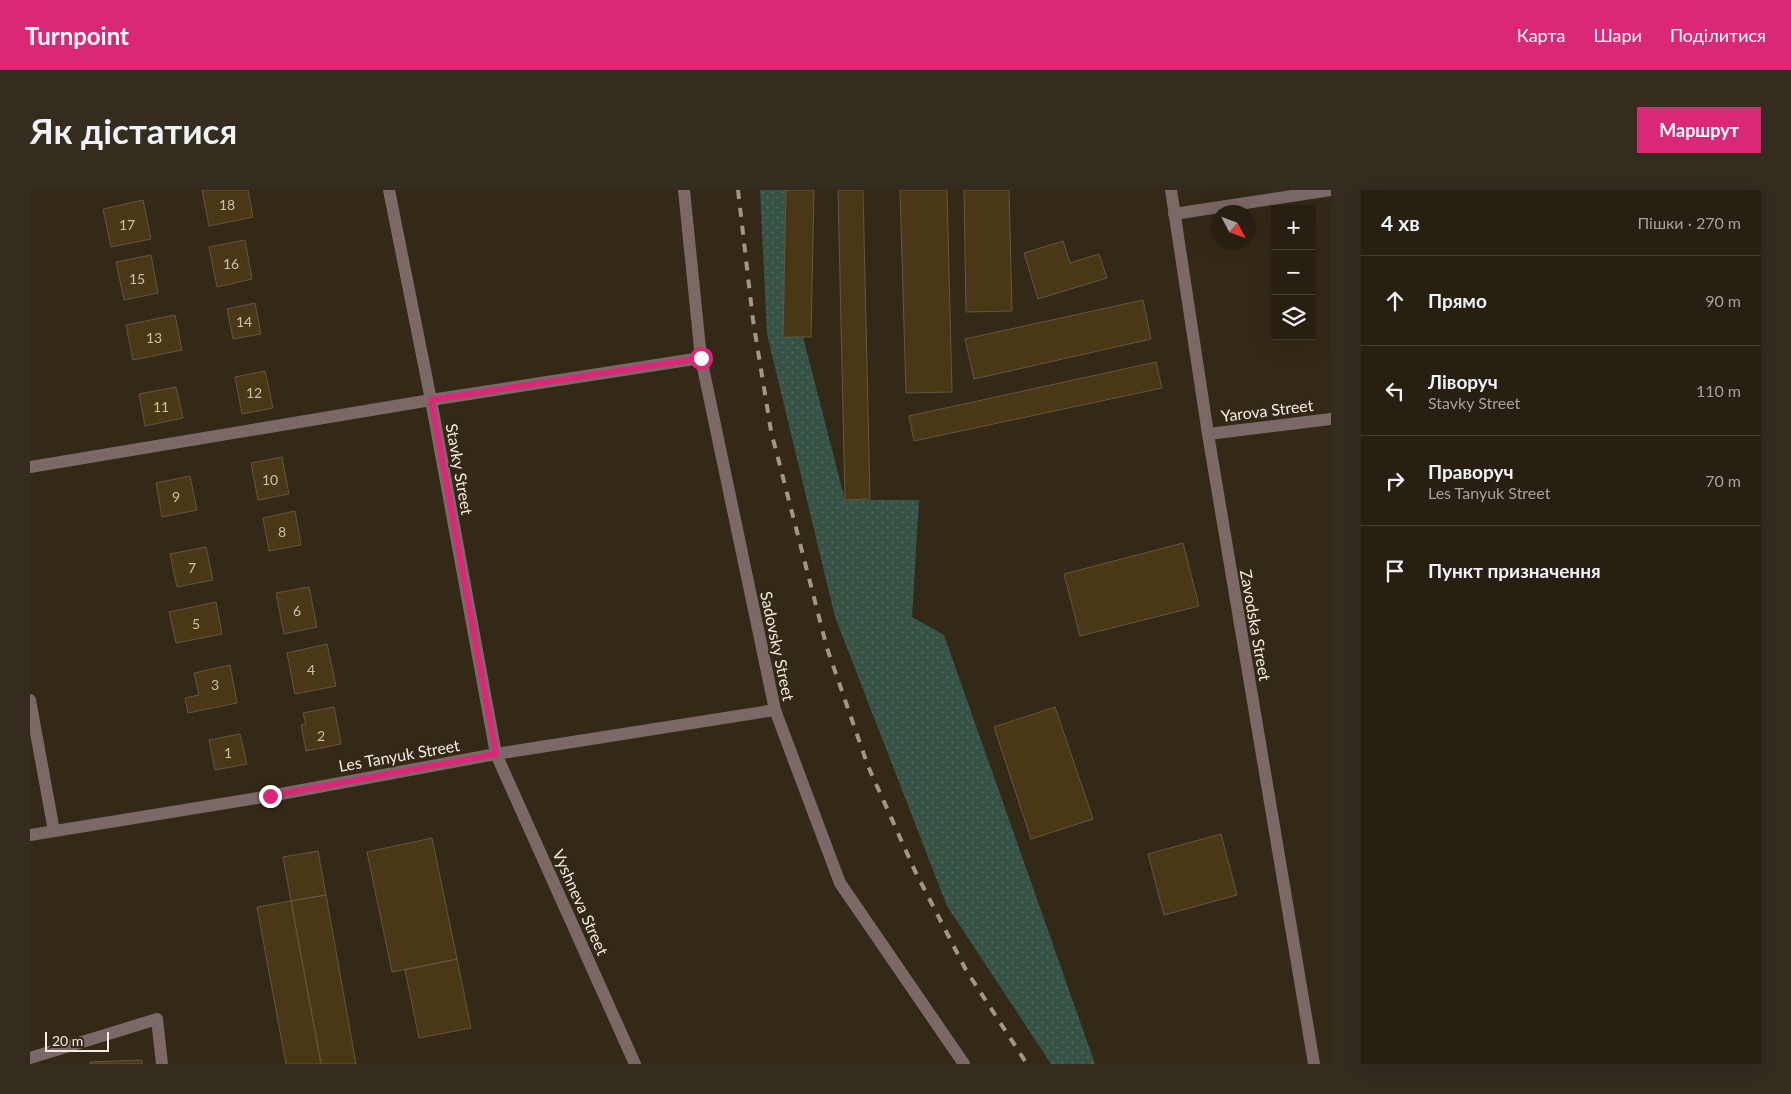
<!DOCTYPE html>
<html lang="uk">
<meta charset="utf-8">
<style>
body{margin:0;font-family:Lato,sans-serif;background:#332c1f;color:#f1f3f6}
.controls{position:absolute;right:15px;top:15px;display:grid;overflow:hidden;border-radius:0px;box-shadow:0 5px 20px #0002}
.controls button{width:45px;height:45px;display:grid;place-items:center;padding:0;border:0;border-bottom:1px solid #433d31;background:#271f11;color:#f1f3f6;font:25px sans-serif}
.compass{position:absolute;left:1181px;top:15px;width:45px;height:45px;border-radius:50%;background:#271f11;box-shadow:0 5px 20px #0002;rotate:131deg}
.scale{position:absolute;left:15px;bottom:12px;width:64px;box-sizing:border-box;padding-left:5px;border:2px solid #f4ede1;border-top:0;font-size:14px;line-height:18px;white-space:nowrap;color:#f4ede1;-webkit-text-stroke:4px #342917;paint-order:stroke}
.stop{position:absolute;width:15px;height:15px;margin:-11px;border:4px solid #db2777;border-radius:50%;background:#fff}
.stop.end{background:#db2777;border-color:#fff;box-shadow:0 1px 5px #0008}
.list{margin:0;padding:0;list-style:none}
h2{display:flex;justify-content:space-between;align-items:center;height:65px;margin:0;padding:0 20px;font-size:21px}
h2 small{font-size:16px;font-weight:400;color:#a4a29f}
.list li{display:grid;grid-template-columns:32px 1fr auto;gap:15px;align-items:center;box-sizing:border-box;height:90px;padding:0 20px;border-top:1px solid #433d31}
.list b{display:block;font-size:19px;white-space:nowrap}
.list p{margin:0;font-size:16px;white-space:nowrap;color:#a4a29f}
.list em{font-size:16px;font-style:normal;color:#a4a29f}
.icon{flex:none;width:28px;height:28px;fill:none;stroke:currentColor;stroke-width:2;stroke-linecap:round;stroke-linejoin:round}
.map{position:relative;flex:none;width:1301px;height:874px;overflow:hidden;border-radius:0px}
header{display:flex;align-items:center;gap:30px;box-sizing:border-box;height:70px;padding:0 25px;background:#db2777;color:#fff}
header strong{font-size:24px}
nav{display:flex;gap:28px;margin-inline-start:auto;font-size:18px}
.intro{display:flex;align-items:center;justify-content:space-between;box-sizing:border-box;height:120px;padding:0 30px}
h1{margin:0;font-size:35px}
.button{padding:12px 22px;border-radius:0px;background:#db2777;color:#fff;font-size:18px;font-weight:700}
main{display:flex;gap:30px;padding:0 30px}
aside{flex:1;background:#271f11;border-radius:0px;box-shadow:0 5px 20px #0002}
.map>svg:first-child{display:block}
.grass{fill:url(#grass-dots)}
.building{fill:#4a3715;stroke:#635743}
.lines{fill:none;stroke-linecap:round;stroke-linejoin:round}
.minor{stroke:#7c6867;stroke-width:12}
.rail{stroke:#a09789;stroke-width:4;stroke-dasharray:9 9;stroke-linecap:butt}
.route{stroke:#db2777;stroke-width:6}
.labels{text-anchor:middle;dominant-baseline:central;stroke-width:4;stroke-linejoin:round;paint-order:stroke}
.number-label{font-size:14px;fill:#cac0ae}
.street-label{font-size:16px;fill:#f4ede1;stroke:#342917}
</style>
<header>
<strong>Turnpoint</strong>
<nav><a>Карта</a><a>Шари</a><a>Поділитися</a></nav>
</header>
<div class="intro"><h1>Як дістатися</h1><a class="button">Маршрут</a></div>
<main>
<div class="map">
<svg width="1301" height="874" viewBox="0 0 1301 874">
<defs>
<pattern id="grass-dots" width="8" height="8" patternUnits="userSpaceOnUse" patternTransform="scale(1.25)"><rect width="8" height="8" fill="#365345"/><path d="M2 2h.1M6 6h.1" fill="none" stroke="#546c60" stroke-width="1.8" stroke-linecap="round"/></pattern>
</defs>
<rect width="100%" height="100%" fill="#342917"/>
<!-- grass -->
<path class="grass" d="M730,0H756L753,146L773,147L815,310H889L882,427L914,445L1065,874H1021L917,716L805,427L737,144Z"/>
<!-- building -->
<path class="building" d="M172,0H218L223,27L179,36Z
M756,0H784L781,147H753Z
M808,0H833L840,309L815,310Z
M870,0H917L922,202L876,203Z
M934,0H979L982,121L936,122Z
M113,10L121,49L81,57L73,19Z
M215,50L222,89L187,97L179,57Z
M1033,51L1040,73L1069,64L1077,88L1008,109L994,63Z
M121,65L128,103L94,110L86,72Z
M1113,110L1121,149L944,189L935,149Z
M225,113L231,144L203,149L197,119Z
M145,125L152,160L103,170L96,135Z
M1126,172L1132,198L884,251L879,226Z
M235,181L243,218L212,224L205,187Z
M146,197L153,228L115,236L109,204Z
M252,267L259,304L228,310L221,273Z
M160,286L167,320L132,327L126,293Z
M265,321L271,355L239,361L233,328Z
M1153,353L1169,416L1050,446L1034,384Z
M176,357L183,390L147,397L140,364Z
M279,397L287,437L254,444L246,403Z
M186,412L192,444L146,453L139,422Z
M297,454L306,496L265,504L257,463Z
M200,475L207,513L158,523L155,508L169,505L164,483Z
M304,517L311,554L276,561L271,535L276,534L273,523Z
M1025,517L1063,629L1001,649L964,537Z
M210,544L217,574L185,580L179,550Z
M1191,644L1207,705L1134,725L1118,664Z
M402,648L427,769L362,782L337,662Z
M288,661L296,705L261,711L253,667Z
M296,705L326,874H291L261,711Z
M261,711L291,874H256L227,717Z
M427,769L441,838L389,848L375,780Z
M112,870V874H60V872Z"/>
<g class="lines">
<!-- minor -->
<path class="minor" d="M359,0L401,210L466,564L605,874
M654,0L671,168L745,520L810,693L934,874
M1141,0L1178,244L1284,874
M1144,24L1301,0
M1178,244L1301,229
M0,277L401,210L671,168
M0,510L24,641
M0,645L240,606L466,564L745,520
M0,868L127,829L132,874"/>
<!-- rail -->
<path class="rail" d="M708,0L723,130L741,241L797,458L838,576L885,681L936,780L997,874"/>
</g>
<g class="lines">
<!-- route -->
<path class="route" d="M240,606L466,564L401,210L671,168"/>
</g>
<g class="labels">
<!-- number labels -->
<g class="number-label">
<text x="197" y="14">18</text>
<text x="97" y="34">17</text>
<text x="201" y="73">16</text>
<text x="107" y="88">15</text>
<text x="214" y="131">14</text>
<text x="124" y="147">13</text>
<text x="224" y="202">12</text>
<text x="131" y="216">11</text>
<text x="240" y="289">10</text>
<text x="146" y="306">9</text>
<text x="252" y="341">8</text>
<text x="162" y="377">7</text>
<text x="267" y="420">6</text>
<text x="166" y="433">5</text>
<text x="281" y="479">4</text>
<text x="185" y="494">3</text>
<text x="291" y="545">2</text>
<text x="198" y="562">1</text>
</g>
<!-- street labels -->
<g class="street-label">
<text transform="translate(1237 220) rotate(-7)">Yarova Street</text>
<text transform="translate(430 279) rotate(80)">Stavky Street</text>
<text transform="translate(1226 435) rotate(80)">Zavodska Street</text>
<text transform="translate(748 456) rotate(78)">Sadovsky Street</text>
<text transform="translate(369 565) rotate(-10)">Les Tanyuk Street</text>
<text transform="translate(551 712) rotate(66)">Vyshneva Street</text>
</g>
</g>
</svg>
<div class="controls">
<button>+</button>
<button>−</button>
<button><svg class="icon" aria-label="layers" viewBox="0 0 24 24"><path d="M12 4l9 5-9 5-9-5zM3 14l9 5 9-5"/></svg></button>
</div>
<svg class="compass" viewBox="-18 -18 36 36"><path d="M0-13l5 13h-10z" fill="#e53935"/><path d="M0 13l5-13h-10z" fill="#a4a29f"/></svg>
<div class="scale">20 m</div>
<div class="stop" style="left:671px;top:168px"></div>
<div class="stop end" style="left:240px;top:606px"></div>
</div>
<aside>
<h2>4 хв<small>Пішки · 270 m</small></h2>
<ul class="list">
<li><svg class="icon" aria-label="ahead" viewBox="0 0 24 24"><path d="M12 20V5M6 11l6-6 6 6"/></svg><div><b>Прямо</b></div><em>90 m</em></li>
<li><svg class="icon" aria-label="left" viewBox="0 0 24 24"><path d="M17 20v-9H6M10 6l-5 5 5 5"/></svg><div><b>Ліворуч</b><p>Stavky Street</p></div><em>110 m</em></li>
<li><svg class="icon" aria-label="right" viewBox="0 0 24 24"><path d="M7 20v-9h11M14 6l5 5-5 5"/></svg><div><b>Праворуч</b><p>Les Tanyuk Street</p></div><em>70 m</em></li>
<li><svg class="icon" aria-label="arrive" viewBox="0 0 24 24"><path d="M6 21V4h12l-3 4 3 4H6"/></svg><div><b>Пункт призначення</b></div></li>
</ul>
</aside>
</main>
